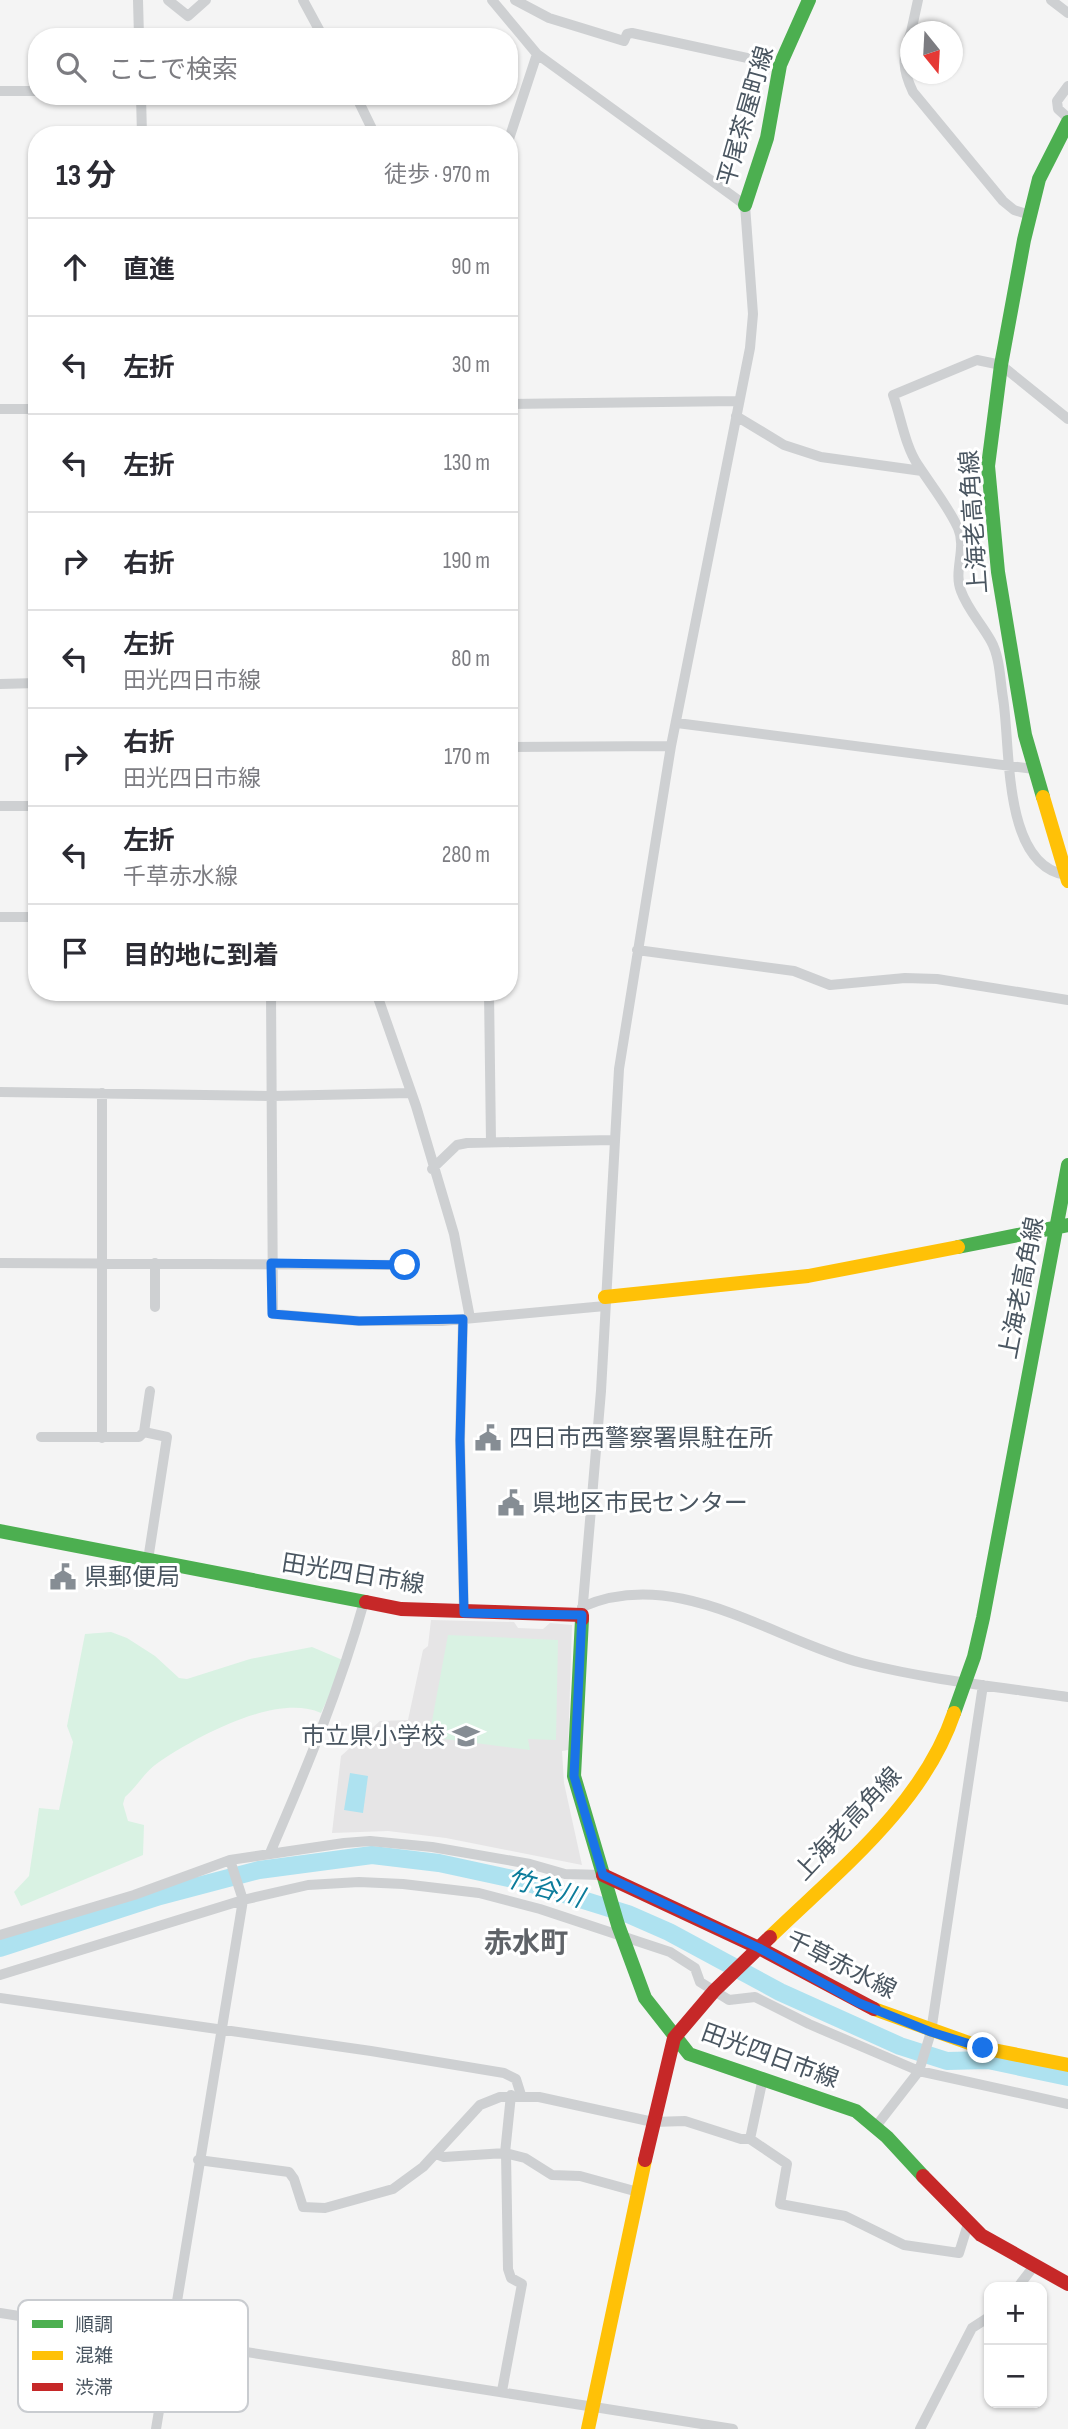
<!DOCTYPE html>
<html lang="ja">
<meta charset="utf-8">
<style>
body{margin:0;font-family:"Sofia Sans Condensed","Noto Sans JP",sans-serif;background:#f2f2f3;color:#2b2b33}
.controls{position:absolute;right:21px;bottom:21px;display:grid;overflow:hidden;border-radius:14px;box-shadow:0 2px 5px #0004}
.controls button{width:63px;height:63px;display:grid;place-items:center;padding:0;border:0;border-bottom:2px solid #e1e1e2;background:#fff;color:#2b2b33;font:35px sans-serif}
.compass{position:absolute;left:900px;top:21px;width:63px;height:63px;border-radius:50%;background:#fff;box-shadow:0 2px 5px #0004;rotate:162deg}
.stop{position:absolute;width:21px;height:21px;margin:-16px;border:5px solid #1a73e8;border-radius:50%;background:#fff}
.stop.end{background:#1a73e8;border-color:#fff;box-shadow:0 2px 7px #0008}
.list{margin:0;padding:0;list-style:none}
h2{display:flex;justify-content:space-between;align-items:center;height:91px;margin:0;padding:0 28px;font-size:30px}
h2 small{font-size:23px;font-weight:400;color:#7c7c81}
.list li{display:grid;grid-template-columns:46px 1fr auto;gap:21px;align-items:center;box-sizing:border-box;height:98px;padding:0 28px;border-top:2px solid #e1e1e2}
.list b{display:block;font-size:26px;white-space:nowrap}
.list p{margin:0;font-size:23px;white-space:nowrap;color:#7c7c81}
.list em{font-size:23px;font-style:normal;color:#7c7c81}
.icon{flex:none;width:38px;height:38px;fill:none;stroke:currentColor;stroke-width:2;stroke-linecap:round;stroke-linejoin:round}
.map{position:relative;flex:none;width:1068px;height:2429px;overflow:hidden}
.search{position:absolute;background:#fff;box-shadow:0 2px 5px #0004;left:28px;top:28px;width:490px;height:77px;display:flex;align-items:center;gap:18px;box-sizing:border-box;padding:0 24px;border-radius:28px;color:#7c7c81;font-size:26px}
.panel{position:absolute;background:#fff;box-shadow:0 2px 5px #0004;left:28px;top:126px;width:490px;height:875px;border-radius:28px}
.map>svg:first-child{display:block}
.education{fill:#e6e5e6}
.green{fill:#d9f2e3}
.water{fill:#aee2f0}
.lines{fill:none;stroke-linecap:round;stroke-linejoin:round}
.river{stroke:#aee2f0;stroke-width:18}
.street{stroke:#ced0d2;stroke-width:10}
.fast{stroke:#4caf50;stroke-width:14}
.slow{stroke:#ffc107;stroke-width:14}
.jam{stroke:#c62828;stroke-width:14}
.route{stroke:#1a73e8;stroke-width:9}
.labels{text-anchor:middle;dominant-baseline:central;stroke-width:6;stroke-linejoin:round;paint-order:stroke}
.street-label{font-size:24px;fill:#4a5661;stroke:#fff}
.poi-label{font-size:24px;fill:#4a5661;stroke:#fff;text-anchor:start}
.water-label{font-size:26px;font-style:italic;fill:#0c7c9b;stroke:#fff}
.quarter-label{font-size:28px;font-weight:bold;fill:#5f6368;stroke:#fff}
.key{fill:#fff;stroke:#c9ccd0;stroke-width:2}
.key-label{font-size:19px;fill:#4a5661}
</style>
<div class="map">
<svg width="1068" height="2429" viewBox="0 0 1068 2429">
<rect width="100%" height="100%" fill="#f4f4f4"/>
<!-- education -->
<path class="education" d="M431,1620L514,1622L518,1628L543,1629L550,1623L572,1625L568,1750L562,1751L564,1783L582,1865L446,1838L388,1831L332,1833L341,1756L380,1721L408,1720L423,1650L428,1646Z"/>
<!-- green -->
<path class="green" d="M111,1632L127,1638L155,1656L179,1678L187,1679L250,1659L312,1647L345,1661L321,1713C276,1693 198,1736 159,1762C146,1770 137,1787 125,1797L123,1804L128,1821L144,1825L143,1855L21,1906L14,1892L29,1876L39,1808L59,1810L73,1742L67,1726L85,1634Z
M448,1635L558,1640L556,1740L528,1739L530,1750L429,1737Z"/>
<!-- water -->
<path class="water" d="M350,1773L368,1776L363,1813L344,1810Z"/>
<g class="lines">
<!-- river -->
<path class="river" d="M0,1948L160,1896L259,1870L372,1855L439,1863L522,1881L628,1914L669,1932L780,1992L900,2046L947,2061L988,2060L1068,2077"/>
<!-- street -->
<path class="street" d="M138,0L139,37
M168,0L188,16L206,0
M303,0L323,37
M492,0L537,54L745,205L753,314L750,348L671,746L619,1069L601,1391L582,1615
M515,0L549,18L624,41L627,34L632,33L780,65
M1051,0L1068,13
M911,32C902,56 902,69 913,92L1003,201L1014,210L1030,215
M911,32L918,0
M1068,86L1057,101L1058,109L1068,118
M0,91H37
M141,96L142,135
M356,96L375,135
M509,139L537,54
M509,404L738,401
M0,409H37
M736,416L784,445L821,457L922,471
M0,684L37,683
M677,723L1034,769
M509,747L671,746
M0,806H37
M1066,875C1002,865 1011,747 1003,698C1000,680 1000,657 991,641C981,623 968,610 961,591C953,571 967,548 958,528C948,506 931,485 918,465C905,446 901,417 893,395L977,360L1001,365L1068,419
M0,917H37
M637,950L794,971L830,985L905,978L937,979L1068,1000
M271,992L273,1314L359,1321H442L605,1306
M376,992L416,1106L454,1234L470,1318
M489,992L491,1142
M0,1092L272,1096L411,1093
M432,1169L457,1145L467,1143L612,1140
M0,1263L405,1265
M155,1263V1307
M463,1319L460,1440L464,1613
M41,1437H139L144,1432
M102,1438V1093
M148,1560L167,1437L144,1432L150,1391
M582,1607C677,1565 773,1640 862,1663C930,1680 999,1687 1068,1697
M270,1853C306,1770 340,1688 364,1602
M0,1935L134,1895L230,1860L344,1843L370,1841L432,1847L530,1864L565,1874L603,1875
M0,1975L243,1900L308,1885L359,1882L403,1884L479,1893L540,1909L670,1952L695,1968L700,1982L729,2000L755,1997L809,2024L919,2071L1068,2104
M0,1998L371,2051L504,2073L516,2079L521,2095
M763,2078L750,2139L787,2164L780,2204L845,2216L904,2245L959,2253L968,2224
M877,2125L919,2071L931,2032L983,1685
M505,2153L511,2095
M436,2154L444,2157L505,2153L525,2158L552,2175L580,2176L638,2192
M198,2160L289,2172L294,2179L303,2207L325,2208L393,2189L423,2167L480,2105L500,2097H539L653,2122L685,2121L741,2139H750
M1018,2287L1034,2266
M0,2313L733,2429
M502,2391L522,2284L511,2278L508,2269L506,2153
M156,2429L243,1900L230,1860
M920,2429L972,2328L989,2317"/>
<!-- fast -->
<path class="fast" d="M745,205L767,138L780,65L809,0
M1043,797L1025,735L998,572L988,466L1001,365L1024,240L1039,179L1068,122
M958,1247L1068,1225
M0,1531L366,1602
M582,1619L574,1776L618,1925L645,1998L689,2054L856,2111L887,2137L923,2176
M954,1713L974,1657L983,1618L1068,1165"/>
<!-- slow -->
<path class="slow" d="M1043,797L1068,881
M605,1297L808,1276L958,1247
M770,1937C838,1871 923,1805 954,1713
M874,2009L983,2048L1068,2065
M588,2429L645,2160"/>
<!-- jam -->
<path class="jam" d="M366,1602L401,1609L582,1615V1619
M603,1875L759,1948L874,2009
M645,2160L674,2038L714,1991L770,1937
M923,2176L981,2235L1068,2284"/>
</g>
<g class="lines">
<!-- route -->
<path class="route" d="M405,1265L271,1263L272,1314L359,1321L463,1319L460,1440L464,1613L582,1615L574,1776L603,1875L759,1948L859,2003L931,2032L983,2048"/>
</g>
<!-- icons -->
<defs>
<g id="civic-bare" transform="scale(2.1)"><path d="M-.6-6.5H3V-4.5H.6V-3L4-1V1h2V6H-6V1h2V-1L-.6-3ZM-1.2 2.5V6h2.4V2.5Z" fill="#868d94" stroke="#fff" stroke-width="2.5" paint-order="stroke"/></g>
<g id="school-bare" transform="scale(2.1)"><path d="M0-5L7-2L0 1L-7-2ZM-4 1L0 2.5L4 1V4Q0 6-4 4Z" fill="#868d94" stroke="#fff" stroke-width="2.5" paint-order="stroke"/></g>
</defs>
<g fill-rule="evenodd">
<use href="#civic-bare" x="488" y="1438"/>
<use href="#civic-bare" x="511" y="1503"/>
<use href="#civic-bare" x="63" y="1577"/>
<use href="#school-bare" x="466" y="1736"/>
</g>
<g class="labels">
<!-- street labels -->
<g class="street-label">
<text transform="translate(746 116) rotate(-74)">平尾茶屋町線</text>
<text transform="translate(974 522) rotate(-94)">上海老高角線</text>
<text transform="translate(1022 1288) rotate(-79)">上海老高角線</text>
<text transform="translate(353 1574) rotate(9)">田光四日市線</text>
<text transform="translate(848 1824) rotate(-47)">上海老高角線</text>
<text transform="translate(841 1965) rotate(27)">千草赤水線</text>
<text transform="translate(770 2056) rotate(20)">田光四日市線</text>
</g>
<!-- poi labels -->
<g class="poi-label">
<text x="509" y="1438">四日市西警察署県駐在所</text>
<text x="532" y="1503">県地区市民センター</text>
<text x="84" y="1577">県郵便局</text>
<text x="445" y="1736" text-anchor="end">市立県小学校</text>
</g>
<!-- water labels -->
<g class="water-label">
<text transform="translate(545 1889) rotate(16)">竹谷川</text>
</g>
<!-- quarter labels -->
<g class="quarter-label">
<text x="526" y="1943">赤水町</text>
</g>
</g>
<!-- legend -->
<rect x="18" y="2300" width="230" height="112" rx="10" class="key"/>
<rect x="32" y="2320" width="31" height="8" fill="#4caf50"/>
<rect x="32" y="2351" width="31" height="9" fill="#ffc107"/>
<rect x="32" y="2383" width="31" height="8" fill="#c62828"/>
<g class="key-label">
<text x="75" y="2331">順調</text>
<text x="75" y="2362">混雑</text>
<text x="75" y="2394">渋滞</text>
</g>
</svg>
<div class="controls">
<button>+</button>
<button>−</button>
</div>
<svg class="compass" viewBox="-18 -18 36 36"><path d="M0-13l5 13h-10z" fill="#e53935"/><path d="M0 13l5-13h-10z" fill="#7c7c81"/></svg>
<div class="stop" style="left:405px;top:1265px"></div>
<div class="stop end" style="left:983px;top:2048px"></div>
<div class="search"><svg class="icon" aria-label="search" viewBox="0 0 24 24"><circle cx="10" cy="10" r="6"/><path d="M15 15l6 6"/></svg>ここで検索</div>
<section class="panel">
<h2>13 分<small>徒歩 · 970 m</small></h2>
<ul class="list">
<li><svg class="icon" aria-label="ahead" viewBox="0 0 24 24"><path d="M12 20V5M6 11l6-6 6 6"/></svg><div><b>直進</b></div><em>90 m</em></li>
<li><svg class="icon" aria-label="left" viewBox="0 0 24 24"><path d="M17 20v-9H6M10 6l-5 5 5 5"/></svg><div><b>左折</b></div><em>30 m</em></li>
<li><svg class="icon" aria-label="left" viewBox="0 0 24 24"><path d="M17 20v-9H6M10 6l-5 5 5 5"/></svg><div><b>左折</b></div><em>130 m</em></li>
<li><svg class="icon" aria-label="right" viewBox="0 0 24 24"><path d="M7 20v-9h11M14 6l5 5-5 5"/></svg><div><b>右折</b></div><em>190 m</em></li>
<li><svg class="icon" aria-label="left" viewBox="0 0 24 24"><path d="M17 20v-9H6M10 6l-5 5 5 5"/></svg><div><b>左折</b><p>田光四日市線</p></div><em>80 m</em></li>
<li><svg class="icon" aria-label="right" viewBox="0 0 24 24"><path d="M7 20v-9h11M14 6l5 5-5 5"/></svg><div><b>右折</b><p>田光四日市線</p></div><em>170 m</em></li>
<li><svg class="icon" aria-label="left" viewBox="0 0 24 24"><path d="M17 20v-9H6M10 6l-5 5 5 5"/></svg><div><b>左折</b><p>千草赤水線</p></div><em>280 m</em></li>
<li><svg class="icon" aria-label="arrive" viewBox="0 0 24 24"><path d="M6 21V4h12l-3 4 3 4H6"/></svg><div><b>目的地に到着</b></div></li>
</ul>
</section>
</div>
